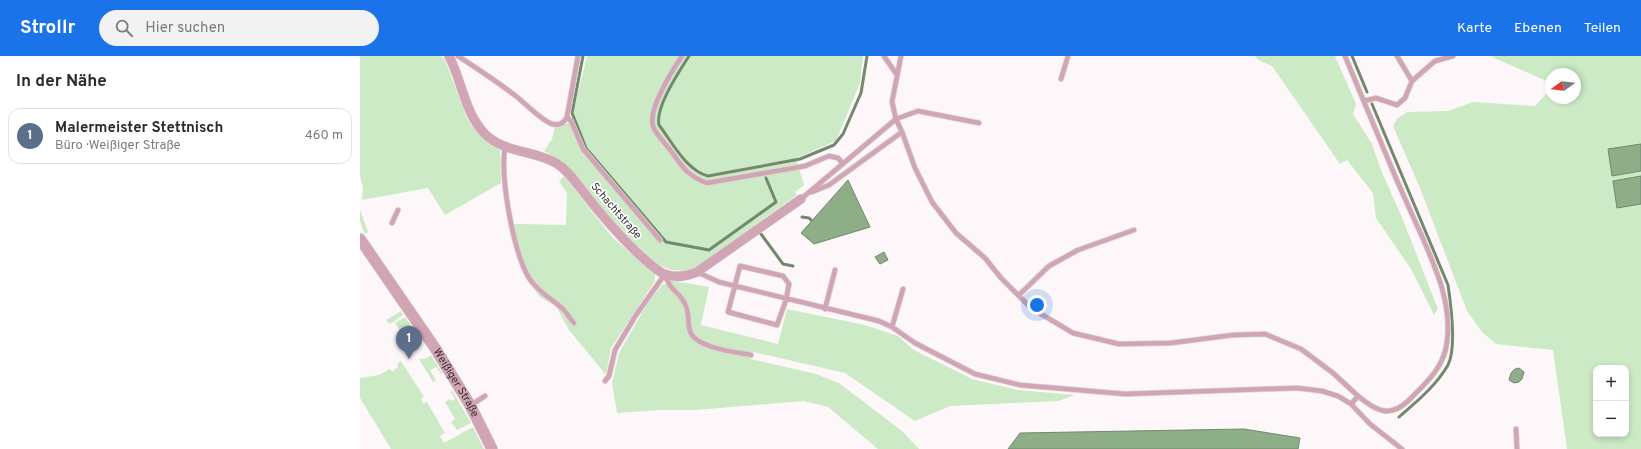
<!DOCTYPE html>
<html lang="de">
<meta charset="utf-8">
<style>
body{margin:0;font-family:Overpass,sans-serif;background:#f2f2f3;color:#2b2b33}
.controls{position:absolute;right:12px;bottom:12px;display:grid;overflow:hidden;border-radius:8px;box-shadow:0 2px 6px #0003}
.controls button{width:36px;height:36px;display:grid;place-items:center;padding:0;border:0;border-bottom:1px solid #e1e1e2;background:#fff;color:#2b2b33;font:20px sans-serif}
.compass{position:absolute;left:1185px;top:12px;width:36px;height:36px;border-radius:50%;background:#fff;box-shadow:0 2px 6px #0003;rotate:255deg}
.you{position:absolute;left:677px;top:249px;width:14px;height:14px;margin:-10px;border:3px solid #fff;border-radius:50%;background:#1a73e8;box-shadow:0 0 0 6px #1a73e833}
.badge{display:grid;place-items:center;width:26px;height:26px;border-radius:50%;background:#1a73e8;color:#fff;font-size:13px;font-weight:700}
.pin{position:absolute;translate:-50% -33px;filter:drop-shadow(0 1px 2px #0008)}
.pin::after{content:'';position:absolute;top:21px;width:14px;height:12px;background:inherit;clip-path:polygon(0 0,100% 0,50% 100%)}
.list{margin:0;padding:0;list-style:none}
h2{display:flex;justify-content:space-between;align-items:center;height:52px;margin:0;padding:0 16px;font-size:17px}
h2 small{font-size:13px;font-weight:400;color:#7c7c81}
.list li{display:grid;grid-template-columns:26px 1fr auto;gap:12px;align-items:center;box-sizing:border-box;height:56px;margin:0 8px 8px;padding:0 8px;border:1px solid #e1e1e2;border-radius:12px}
.list b{display:block;font-size:15px;white-space:nowrap}
.list p{margin:0;font-size:13px;white-space:nowrap;color:#7c7c81}
.list em{font-size:13px;font-style:normal;color:#7c7c81}
.icon{flex:none;width:22px;height:22px;fill:none;stroke:currentColor;stroke-width:2;stroke-linecap:round;stroke-linejoin:round}
.map{position:relative;flex:none;width:1281px;height:393px;overflow:hidden}
header{display:flex;align-items:center;gap:24px;box-sizing:border-box;height:56px;padding:0 20px;background:#1a73e8;color:#fff}
header strong{font-size:19px}
nav{display:flex;gap:22px;margin-inline-start:auto;font-size:14px}
.search{width:280px;height:36px;background:#f2f2f3;display:flex;align-items:center;gap:10px;box-sizing:border-box;padding:0 14px;border-radius:22px;color:#7c7c81;font-size:15px}
main{display:flex}
aside{flex:1;background:#fff}
.map>svg:first-child{display:block}
.green{fill:#cbeac5;fill-rule:evenodd}
.water{fill:#8eae88;stroke:#73886e}
.lines{fill:none;stroke-linecap:round;stroke-linejoin:round}
.stream{stroke:#73886e;stroke-width:3}
.service-casing{stroke:#dad3d5;stroke-width:6}
.minor-casing{stroke:#dad3d5;stroke-width:10}
.tertiary-casing{stroke:#dad3d5;stroke-width:12}
.service{stroke:#d2a5b4;stroke-width:4.5}
.minor{stroke:#d2a5b4;stroke-width:9}
.tertiary{stroke:#d2a5b4;stroke-width:11}
.labels{text-anchor:middle;dominant-baseline:central;stroke-width:3.5;stroke-linejoin:round;paint-order:stroke}
.street-label{font-size:11px;fill:#343031;stroke:#fff}
</style>
<header>
<strong>Strollr</strong>
<div class="search"><svg class="icon" aria-label="search" viewBox="0 0 24 24"><circle cx="10" cy="10" r="6"/><path d="M15 15l6 6"/></svg>Hier suchen</div>
<nav><a>Karte</a><a>Ebenen</a><a>Teilen</a></nav>
</header>
<main>
<aside>
<h2>In der Nähe<small></small></h2>
<ul class="list">
<li><span class="badge" style="background:#5c6f8a">1</span><div><b>Malermeister Stettnisch</b><p>Büro · Weißiger Straße</p></div><em>460 m</em></li>
</ul>
</aside>
<div class="map">
<svg width="1281" height="393" viewBox="0 0 1281 393">
<rect width="100%" height="100%" fill="#fef7f9"/>
<!-- green -->
<path class="green" d="M0,0H81L85,4L106,60C114,75 124,86 140,94L141,127L85,159L68,132L2,144L3,132L0,120Z
M227,0H503L500,27L476,85L436,102L444,129L435,136L437,139L335,212L327,215L311,214L297,208L255,169L211,113L203,106L184,95L192,83L195,71L209,67L221,95L298,185L303,181L226,89L213,57Z
M895,0H975L996,48L993,58L1012,88L1021,114L1043,164L1078,253L1074,259L1051,213L1016,162L1013,137L987,104L980,108L912,10L898,4Z
M1135,0H1281V393H1207L1193,294L1136,288L1122,276L1107,255L1060,132L1033,70L1037,63L1047,56L1088,55L1113,46L1175,50L1191,33V42H1215V18H1191V27L1132,1ZM1236,312H1266V378H1236Z
M204,120L252,181L295,218V225L251,292L246,319L209,274L196,250L180,241L167,223L152,182L149,170L157,168L206,169L207,137L199,125Z
M0,154L8,176L5,178L0,165Z
M313,225L349,231L341,269L418,288L427,253L505,269L538,280L554,294L612,323L658,334L715,339L698,345L590,350L555,365L485,317L393,296L391,303L456,318L479,327L542,375L559,393H518L468,351L444,345L335,354H300L257,357L252,327L259,297L287,248L302,229Z
M41,255L43,259L30,268L26,264Z
M45,261L60,283L50,289L35,267Z
M71,299L82,317L81,318L76,311L70,314L76,324L73,326L59,303H65Z
M41,305L64,341L61,343L63,348L67,346L85,377L80,380L84,387L113,371L124,393H31L0,342V322L19,319L30,313L32,316L38,311L37,308Z
M92,334L111,367L97,374L91,366L95,363L85,346L90,343L91,345L95,343L91,336Z"/>
<!-- water -->
<path class="water" d="M1281,88V115L1252,120L1248,93Z
M1281,120V148L1257,152L1253,125Z
M488,124L510,171L454,188L441,177Z
M524,196L528,204L520,208L515,201Z
M1159,312L1164,316L1162,323L1159,326L1154,327L1149,324L1151,317L1155,313Z
M884,373L940,382L938,393H648L660,377Z"/>
<g class="lines">
<!-- stream -->
<path class="stream" d="M223,0L212,57L226,92L306,186L349,194L416,146L406,122
M329,0C319,16 295,51 299,69C312,86 326,114 348,120L440,103L474,89L483,78L501,37L507,0
M992,0L1007,36
M1012,48L1088,229C1091,249 1097,291 1088,309C1076,330 1056,346 1039,361
M442,161L449,162L451,164
M401,178L423,208L433,210"/>
<!-- service casing -->
<g class="service-casing">
<path id="service" d="M98,0C118,13 138,26 157,41C167,49 181,64 192,68C199,70 204,67 207,61L218,0
M322,0C312,15 288,53 293,70C296,79 306,88 311,95C323,112 328,120 347,127L445,110L469,100L478,102L483,108
M524,0L537,19
M985,0C1002,40 1018,80 1035,120C1044,140 1052,159 1061,178C1076,213 1092,247 1087,286C1084,312 1066,327 1048,345C1029,363 1015,354 998,340L991,348
M1037,0L1052,25
M701,23L708,0
M1004,45L1016,42L1037,49L1045,42L1052,25L1075,5L1093,0
M207,61L211,65L223,93L300,184
M619,67L558,55L536,63L542,76L555,112L572,146L596,177L625,202L641,222L671,252L713,277L759,288L811,287L873,279L905,278L941,293L973,317L998,340
M145,91C140,121 153,195 169,222C179,237 191,242 203,253C207,257 210,263 214,267
M452,136L469,129L542,76
M441,143L536,63L532,46L541,0
M32,167L38,154
M380,210L423,220L429,228L426,244L417,269L368,256Z
M337,216L359,226L519,265L532,271L555,287L615,318L660,329L765,338L937,332L962,335L978,340L991,348L1010,368L1042,393
M305,218C310,236 319,235 325,248C330,257 327,267 330,275C335,292 376,296 391,299
M659,239L689,210L718,194L774,174
M465,253L475,214
M532,271L543,233
M245,325L249,320L255,294L276,259L305,218
M111,349L125,340
M1156,373L1157,393"/>
</g>
<!-- minor casing -->
<g class="minor-casing">
<path id="minor" d="M89,0C102,25 104,55 124,77C143,97 173,94 196,107C208,114 216,127 225,138C243,161 261,182 282,201C289,207 296,214 304,218C314,222 327,220 337,216L441,143"/>
</g>
<!-- tertiary casing -->
<g class="tertiary-casing">
<g id="tertiary">
<path id="s1" d="M0,183L75,292L110,349L132,393"/>
</g>
</g>
<!-- service -->
<use href="#service" class="service"/>
<!-- minor -->
<use href="#minor" class="minor"/>
<!-- tertiary -->
<use href="#tertiary" class="tertiary"/>
</g>
<g class="labels">
<!-- street labels -->
<g class="street-label">
<text transform="translate(256 155) rotate(49)">Schachtstraße</text>
<text stroke="none"><textPath href="#s1" startOffset="173">Weißiger Straße</textPath></text>
</g>
</g>
</svg>
<div class="controls">
<button>+</button>
<button>−</button>
</div>
<svg class="compass" viewBox="-18 -18 36 36"><path d="M0-13l5 13h-10z" fill="#e53935"/><path d="M0 13l5-13h-10z" fill="#7c7c81"/></svg>
<div class="you"></div>
<div class="pin badge" style="left:49px;top:303px;background:#5c6f8a">1</div>
</div>
</main>
